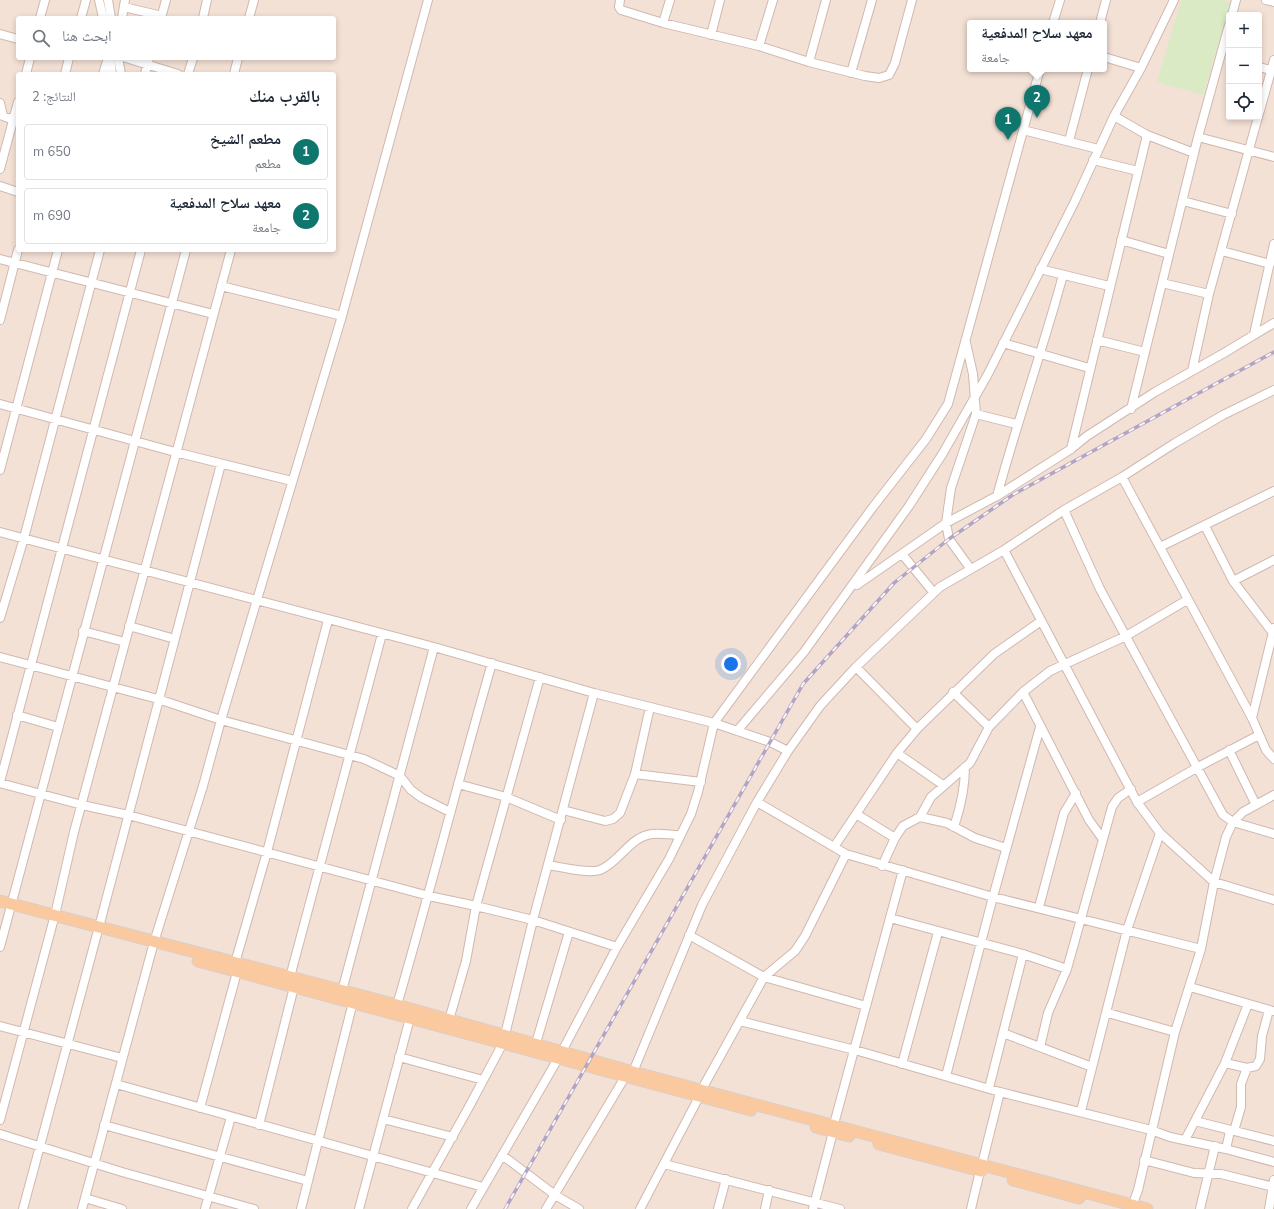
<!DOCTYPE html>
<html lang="ar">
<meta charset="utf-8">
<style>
body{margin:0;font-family:"Nunito Sans","Noto Naskh Arabic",sans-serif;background:#f2f2f3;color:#1f2937;direction:rtl}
.controls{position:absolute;right:12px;top:12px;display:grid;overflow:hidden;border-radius:4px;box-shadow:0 2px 6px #0003}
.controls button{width:36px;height:36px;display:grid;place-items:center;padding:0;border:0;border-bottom:1px solid #e0e1e3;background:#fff;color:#1f2937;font:20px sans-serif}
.you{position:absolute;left:731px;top:664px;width:14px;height:14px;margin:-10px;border:3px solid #fff;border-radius:50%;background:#1a73e8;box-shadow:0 0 0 6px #1a73e833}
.badge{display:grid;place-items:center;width:26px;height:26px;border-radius:50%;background:#0f766e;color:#fff;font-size:13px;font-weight:700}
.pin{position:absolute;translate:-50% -33px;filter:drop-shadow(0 1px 2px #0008)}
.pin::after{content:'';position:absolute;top:21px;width:14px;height:12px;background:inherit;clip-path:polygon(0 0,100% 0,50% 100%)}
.popup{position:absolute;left:967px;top:20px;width:140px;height:52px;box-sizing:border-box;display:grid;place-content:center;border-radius:4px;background:#fff;filter:drop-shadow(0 1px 3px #0005);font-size:13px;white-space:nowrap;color:#747a83}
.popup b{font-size:15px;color:#1f2937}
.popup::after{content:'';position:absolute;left:50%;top:100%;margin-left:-8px;border:8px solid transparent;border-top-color:#fff}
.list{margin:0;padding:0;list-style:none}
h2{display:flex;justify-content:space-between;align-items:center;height:52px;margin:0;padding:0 16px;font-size:17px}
h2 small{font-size:13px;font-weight:400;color:#747a83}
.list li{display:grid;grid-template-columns:26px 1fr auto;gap:12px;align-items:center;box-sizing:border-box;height:56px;margin:0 8px 8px;padding:0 8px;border:1px solid #e0e1e3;border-radius:4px}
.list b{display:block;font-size:15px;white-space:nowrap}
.list p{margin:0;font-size:13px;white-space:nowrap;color:#747a83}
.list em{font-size:13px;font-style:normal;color:#747a83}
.icon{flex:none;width:22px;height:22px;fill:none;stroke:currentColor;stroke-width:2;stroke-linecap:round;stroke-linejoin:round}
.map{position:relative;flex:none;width:1274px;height:1209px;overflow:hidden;direction:ltr}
.search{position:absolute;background:#fff;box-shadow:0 2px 6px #0003;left:16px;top:16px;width:320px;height:44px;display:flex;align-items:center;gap:10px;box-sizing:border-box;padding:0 14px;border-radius:4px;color:#747a83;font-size:15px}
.panel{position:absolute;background:#fff;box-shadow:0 2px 6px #0003;left:16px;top:72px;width:320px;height:180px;border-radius:4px;direction:rtl}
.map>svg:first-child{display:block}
.residential{fill:#f4e1d5;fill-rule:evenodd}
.green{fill:#daeac4}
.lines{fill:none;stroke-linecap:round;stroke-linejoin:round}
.minor-casing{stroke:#d0b8af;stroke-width:10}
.major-casing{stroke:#d9cfcd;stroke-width:13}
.minor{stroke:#fff;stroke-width:8}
.major{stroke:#fbc99f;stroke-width:11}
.rail-casing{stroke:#b1a4c7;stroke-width:3.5}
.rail{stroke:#fff5ed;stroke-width:2;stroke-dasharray:6;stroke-linecap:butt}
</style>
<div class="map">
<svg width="1274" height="1209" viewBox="0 0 1274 1209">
<rect width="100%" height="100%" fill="#fcf0e6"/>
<!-- residential -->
<path class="residential" d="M0,0H1274V1209H0ZM1229,15H1259V117H1229ZM18,18H334V58H18ZM970,23H1104V69H970ZM18,74H334V250H18Z"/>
<!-- green -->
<path class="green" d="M1181,0H1223L1231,2L1203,95L1157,82Z"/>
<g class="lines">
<!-- minor casing -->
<g class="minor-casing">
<path id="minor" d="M99,0L103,18
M108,0L111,18
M620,0L619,7L621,10L663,23L759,46L809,62L865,76L879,78L889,75L895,63L912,0
M1266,0L1274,2
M124,7L162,16
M1232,15L1236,0
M40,18L45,0
M81,18L86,0
M122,18L125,0
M161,18L166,0
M203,18L207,0
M249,18L254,0
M663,23L670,0
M1053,23L1060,0
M1100,23L1106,0
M0,34L18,39
M711,35L720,0
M759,46L773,0
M1104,57L1141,68
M110,58L112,74
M118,58L121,74
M126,58L178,74
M809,62L826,0
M1259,67L1274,71
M851,73L872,0
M26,74L30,58
M65,74L69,58
M103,74L108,58
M145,74L149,58
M188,74L193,58
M234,74L238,58
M0,103L3,116
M1259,114L1274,60
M0,115L17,121
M1114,116L1147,135L1194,153
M1023,130L1098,149
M1198,137L1274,157
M1069,141L1088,69
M1093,160L1138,171
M0,169L18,102
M0,186L18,192
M1183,201L1232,214
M1121,240L1169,254
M1222,251L1270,264
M0,259L213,314
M1040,269L1109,286
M1162,283L1209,294
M221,286L342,316
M0,320L18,250
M1254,334L1274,244
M1097,340L1145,352
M966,343L973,374L976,414L951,488L946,523L949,539L970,568
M1003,343L1089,368
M1192,371L1209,294L1258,117
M0,404L175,452L292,481
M1131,409L1198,137L1229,25
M976,414L1016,424
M1071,449L1147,135
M0,470L58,250
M1122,477L1252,718L1266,750L1274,759
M997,496C1017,422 1043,349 1063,275
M1064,510L1100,589L1223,815L1233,822L1274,834
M1205,526L1233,581L1273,633
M0,532L434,647L594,693L714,723L770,742L788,751
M1160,547L1274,491
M1004,550L1137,802L1160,833L1214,882L1274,900
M902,554L934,593
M1233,581L1274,560
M857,585L946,523L997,496L1071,449L1087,436L1155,392L1224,353L1274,323
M0,618L24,538L100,250
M129,626L175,639
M83,631L125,642
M0,657L158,699L221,720L364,759L400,776L411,790L422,798L450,812
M856,667L917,729
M540,677L476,906L533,920L617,947
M953,692L989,727
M1023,692L1089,820L1102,838
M17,715L58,727
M1252,718L1274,628
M737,731L804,652L909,506L943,453L988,374L1075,201L1114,116L1141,68L1174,0
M1229,750L1256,805
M897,753L943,785
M635,774L701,782
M0,782L141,250
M0,783L82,805L128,815L429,896L476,906L466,961L449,1020
M458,784L506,797L561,820
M757,802L846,854L993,897L1201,949
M1137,802L1198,767L1259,735
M563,810L605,821L613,819L620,813L635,774L650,707
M856,814L895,838
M920,817L947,823L975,838L1006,848
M954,827C961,806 965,789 965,767
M834,847L897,753L917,729L994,654L1041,621
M548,865C561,867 588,874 600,870C620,862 629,837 652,834C661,833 671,835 680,835
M882,866L895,838L903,826L920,817L931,797L970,763L989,727L1023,692L1050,671L1126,636L1187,600
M1039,907L1064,813L1076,793
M55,915L74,832L231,250
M890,918L1023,954L1067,969
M99,927L221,464
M689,935L764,977L866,1006
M0,947L186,250
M235,963L267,852L328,620
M290,977L382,634
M1190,987L1273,1011
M342,991L434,647
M397,1005C430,892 459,777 492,663
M1108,1013L1175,1032
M740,1021L855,1050L1000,1092L1151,1130L1170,1137L1226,1149L1274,1162
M0,1026L122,1058
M1003,1033L1092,1067
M536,1043L569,932
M1040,1047L1048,1013L1067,969L1112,807L1118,798L1131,789
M399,1057L483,1080
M1225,1063L1247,1068L1256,1066L1260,1059L1262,1036L1269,1010
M902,1064L938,932
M633,1072L702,905L757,802L788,751L820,706L856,667L940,587L1004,550L1064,510L1122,477L1175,443L1223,415L1274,390
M946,1076L993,897L1040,727
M116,1084L483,1187
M989,1088L1023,954
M702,1089L764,977L795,951L805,936L846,854
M200,1108L237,972
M1081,1111L1127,930L1160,833
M383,1119L453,1137
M0,1120L53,922
M1195,1121L1274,1141
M834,1124L903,870
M104,1125L308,1181
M259,1125L294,987
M1234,1131L1241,1107V1084L1247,1068
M0,1134L122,1172L254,1209
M1185,1140L1225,1063L1248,1004
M1226,1149L1230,1131
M502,1155L555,1195L579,1209
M1144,1160L1194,1173L1221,1174L1274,1187
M664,1164L840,1209
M982,1164L1000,1092
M85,1198L122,1209
M23,1209L97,934
M82,1209L154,942L203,786L221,720L342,316L428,0
M205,1209L231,1117
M301,1209L353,1002
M359,1209L410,1018
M412,1209L470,1105L503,1043L533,920L594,693
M471,1209L559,1057L617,947L669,859L691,814L698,792L714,723L873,507L926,439L948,404L1040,69
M546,1209L625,1077
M640,1209L699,1097
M718,1209L726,1179
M765,1209L769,1190
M813,1209L833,1132
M971,1209L980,1171
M1131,1209L1138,1190L1175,1032L1201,949L1214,882L1226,837L1233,822L1243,812L1274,795
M1200,1209L1215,1146
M1269,1209L1274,1180"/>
</g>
<!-- major casing -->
<g class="major-casing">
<path id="major" d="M0,901L397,1005L633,1072L1147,1209
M198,961L751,1110
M816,1127L849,1136
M879,1144L981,1171
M1013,1180L1079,1198"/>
</g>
<!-- minor -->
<use href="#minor" class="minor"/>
<!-- major -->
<use href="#major" class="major"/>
<!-- rail casing -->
<g class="rail-casing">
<path id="rail" d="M505,1209L803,684L894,583L949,539L1014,494L1274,352"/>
</g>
<!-- rail -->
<use href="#rail" class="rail"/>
</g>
</svg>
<div class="controls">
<button>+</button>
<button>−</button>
<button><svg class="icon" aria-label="locate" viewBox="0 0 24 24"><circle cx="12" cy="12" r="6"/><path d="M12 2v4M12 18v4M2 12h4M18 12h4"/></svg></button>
</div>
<div class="you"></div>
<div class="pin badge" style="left:1008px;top:140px">1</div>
<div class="pin badge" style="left:1037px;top:118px">2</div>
<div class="popup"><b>معهد سلاح المدفعية</b>جامعة</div>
<div class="search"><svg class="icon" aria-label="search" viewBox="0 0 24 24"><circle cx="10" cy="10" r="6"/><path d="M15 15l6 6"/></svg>ابحث هنا</div>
<section class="panel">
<h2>بالقرب منك<small>النتائج: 2</small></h2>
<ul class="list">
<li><span class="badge">1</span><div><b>مطعم الشيخ</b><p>مطعم</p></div><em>650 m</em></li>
<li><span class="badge">2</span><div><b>معهد سلاح المدفعية</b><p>جامعة</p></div><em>690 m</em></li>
</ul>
</section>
</div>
